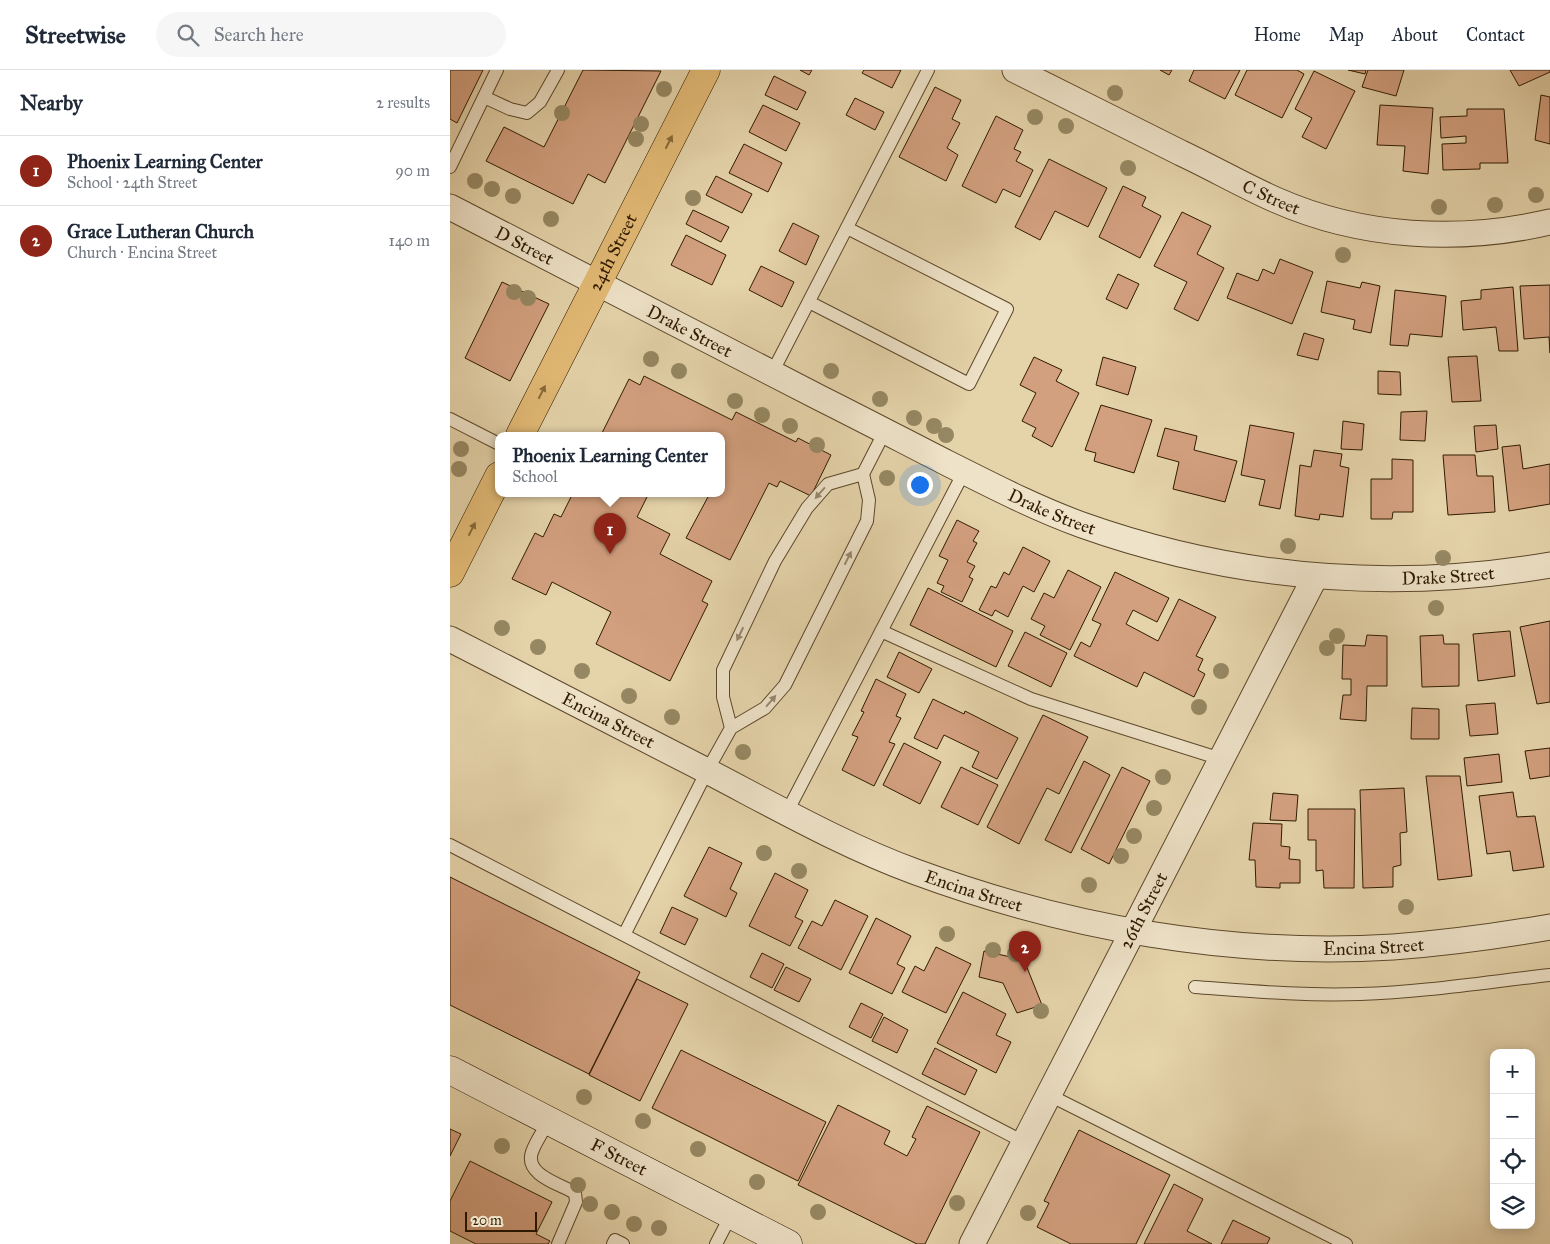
<!DOCTYPE html>
<meta charset="utf-8">
<style>
body{margin:0;font-family:"IM FELL Great Primer",serif;background:#f6f6f7;color:#1f2937}
.controls{position:absolute;right:15px;bottom:15px;display:grid;overflow:hidden;border-radius:10px;box-shadow:0 2px 12px #0003}
.controls button{width:45px;height:45px;display:grid;place-items:center;padding:0;border:0;border-bottom:1px solid #e0e1e3;background:#fff;color:#1f2937;font:25px sans-serif}
.scale{position:absolute;left:15px;bottom:12px;width:72px;box-sizing:border-box;padding-left:5px;border:2px solid #2f1a00;border-top:0;font-size:14px;line-height:18px;white-space:nowrap;color:#2f1a00;-webkit-text-stroke:4px #eee2c8;paint-order:stroke}
.you{position:absolute;left:469px;top:414px;width:18px;height:18px;margin:-12px;border:4px solid #fff;border-radius:50%;background:#1a73e8;box-shadow:0 0 0 8px #1a73e833}
.badge{display:grid;place-items:center;width:32px;height:32px;border-radius:50%;background:#8f2418;color:#fff;font-size:16px;font-weight:700}
.pin{position:absolute;translate:-50% -41px;filter:drop-shadow(0 1px 2px #0008)}
.pin::after{content:'';position:absolute;top:26px;width:18px;height:15px;background:inherit;clip-path:polygon(0 0,100% 0,50% 100%)}
.popup{position:absolute;left:45px;top:362px;width:230px;height:65px;box-sizing:border-box;display:grid;place-content:center;border-radius:10px;background:#fff;filter:drop-shadow(0 1px 4px #0005);font-size:16px;white-space:nowrap;color:#747a83}
.popup b{font-size:19px;color:#1f2937}
.popup::after{content:'';position:absolute;left:50%;top:100%;margin-left:-10px;border:10px solid transparent;border-top-color:#fff}
.list{margin:0;padding:0;list-style:none}
h2{display:flex;justify-content:space-between;align-items:center;height:65px;margin:0;padding:0 20px;font-size:21px}
h2 small{font-size:16px;font-weight:400;color:#747a83}
.list li{display:grid;grid-template-columns:32px 1fr auto;gap:15px;align-items:center;box-sizing:border-box;height:70px;padding:0 20px;border-top:1px solid #e0e1e3}
.list b{display:block;font-size:19px;white-space:nowrap}
.list p{margin:0;font-size:16px;white-space:nowrap;color:#747a83}
.list em{font-size:16px;font-style:normal;color:#747a83}
.icon{flex:none;width:28px;height:28px;fill:none;stroke:currentColor;stroke-width:2;stroke-linecap:round;stroke-linejoin:round}
.map{position:relative;flex:none;width:1100px;height:1174px;overflow:hidden}
header{display:flex;align-items:center;gap:30px;box-sizing:border-box;height:70px;padding:0 25px;background:#fff;border-bottom:1px solid #e0e1e3}
header strong{font-size:24px}
nav{display:flex;gap:28px;margin-inline-start:auto;font-size:18px}
.search{width:350px;height:45px;background:#f6f6f7;display:flex;align-items:center;gap:12px;box-sizing:border-box;padding:0 18px;border-radius:28px;color:#747a83;font-size:19px}
main{display:flex}
aside{flex:1;background:#fff}
.map>svg:first-child{display:block}
.building{fill:#d3a07f;stroke:#2f1a00}
.lines{fill:none;stroke-linecap:round;stroke-linejoin:round}
.lane-casing{stroke:#5c482a;stroke-width:14}
.street-casing{stroke:#5c482a;stroke-width:27}
.secondary-casing{stroke:#2f1a00;stroke-width:29}
.primary-casing{stroke:#2f1a00;stroke-width:29}
.lane{stroke:#eee2c8;stroke-width:12}
.street{stroke:#eee2c8;stroke-width:25}
.secondary{stroke:#eee2c8;stroke-width:28}
.primary{stroke:#e2ba75;stroke-width:28}
.tree{fill:#968863}
.oneway{fill:#886a3a}
.oneway2{fill:#98886e}
.labels{text-anchor:middle;dominant-baseline:central;stroke-width:4;stroke-linejoin:round;paint-order:stroke}
.street-label{font-size:18px;fill:#2f1a00;stroke:#eee2c8}
</style>
<header>
<strong>Streetwise</strong>
<div class="search"><svg class="icon" aria-label="search" viewBox="0 0 24 24"><circle cx="10" cy="10" r="6"/><path d="M15 15l6 6"/></svg>Search here</div>
<nav><a>Home</a><a>Map</a><a>About</a><a>Contact</a></nav>
</header>
<main>
<aside>
<h2>Nearby<small>2 results</small></h2>
<ul class="list">
<li><span class="badge">1</span><div><b>Phoenix Learning Center</b><p>School · 24th Street</p></div><em>90 m</em></li>
<li><span class="badge">2</span><div><b>Grace Lutheran Church</b><p>Church · Encina Street</p></div><em>140 m</em></li>
</ul>
</aside>
<div class="map">
<svg width="1100" height="1174" viewBox="0 0 1100 1174">
<rect width="100%" height="100%" fill="#e5d3aa"/>
<filter id="stains"><feTurbulence type="fractalNoise" baseFrequency=".004" numOctaves="4"/><feColorMatrix values="0 0 0 0 .2 0 0 0 0 .09 0 0 0 0 .02 0 0 0 .5 -.17"/></filter>
<radialGradient id="worn" r=".72"><stop offset=".6" stop-color="#630" stop-opacity="0"/><stop offset="1" stop-color="#630" stop-opacity=".3"/></radialGradient>
<!-- building -->
<path class="building" d="M0,0H33L7,53L0,49Z
M133,0L211,1L155,113L138,104L123,134L36,91L54,57L94,77Z
M350,0H362L359,5Z
M414,0H451L442,18L412,3Z
M710,0H722L719,5Z
M744,0H790L775,29L739,11Z
M797,0H847L854,4L832,48L785,25Z
M898,0H916L915,4Z
M918,0H954L946,26L912,17Z
M1060,0H1100V2L1069,16Z
M864,1L905,21L876,79L852,67L862,48L845,39Z
M324,6L356,22L347,40L315,25Z
M485,17L511,30L502,49L510,53L497,78L508,85L496,111L449,87Z
M1091,25L1100,27V74L1085,70Z
M405,28L434,42L425,60L396,45Z
M313,35L350,53L336,81L299,62Z
M930,35L983,38L978,104L953,101L955,76L927,75Z
M1017,39H1054L1058,93H1030V99L993,100L992,74L1016,73V66L991,68L990,47L1017,46Z
M546,46L573,60L564,79L571,82L566,91L583,100L570,127L553,119L546,133L512,116Z
M294,74L332,93L318,122L279,103Z
M599,89L657,118L638,157L605,141L590,170L565,157Z
M266,106L302,124L292,143L256,125Z
M673,116L696,127L692,136L711,146L690,188L649,167Z
M243,140L279,157L271,172L236,154Z
M732,142L761,156L747,184L774,198L748,251L724,239L737,212L704,196Z
M343,153L369,166L356,195L329,181Z
M236,165L276,185L262,215L221,195Z
M830,189L863,202L842,254L777,228L787,203L808,211L813,199L824,204Z
M311,196L344,212L332,237L299,220Z
M668,204L689,214L677,239L656,229Z
M877,211L910,218L912,212L930,216L921,263L903,259L905,250L871,242Z
M52,212L99,234L60,311L15,288Z
M1100,215V283L1099,267L1074,269L1070,216Z
M1063,217L1068,281H1049L1046,257L1013,260L1011,231L1031,229V220Z
M945,220L996,226L992,267L960,264L958,276L940,275Z
M854,263L874,269L868,290L847,285Z
M1027,286L1031,331L1002,332L998,287Z
M584,287L612,300L606,311L629,323L602,377L582,366L586,358L572,351L586,323L570,315Z
M653,287L686,297L678,325L646,315Z
M928,301L950,302L951,325L928,324Z
M194,306L282,350L286,342L346,372L348,368L381,385L361,426L330,411L327,417L319,413L280,490L236,468L259,425L255,423H271V365H151L179,309L190,315Z
M651,335L702,350L684,403L644,391L646,383L635,380Z
M977,341L975,371L950,370L951,342Z
M893,351L914,354L912,380L891,379Z
M800,355L844,363L830,439L809,435L815,410L791,405Z
M1046,355L1048,379L1026,382L1024,356Z
M715,358L747,366L744,380L787,391L775,432L723,419L729,392L707,386Z
M1070,375L1073,399L1100,394V434L1059,441L1052,377Z
M864,380L892,384L890,396L899,398L893,447L870,444L869,450L845,446L850,395L861,397Z
M993,385H1025L1027,406H1043L1045,442L998,445Z
M942,389L963,390V442H943L942,449H921V409H942Z
M123,423H199L187,447L220,464L210,484L262,511L252,531L258,534L220,611L146,574L161,542L102,512L96,525L62,509L85,463L93,467L104,444L111,447Z
M507,450L529,461L523,471L527,473L517,492L525,496L519,507L523,509L512,532L491,522L494,516L487,513L498,490L489,486Z
M573,477L600,491L584,522L573,516L558,547L545,540L542,546L529,540L541,516L546,518L554,502L559,505Z
M618,500L651,517L620,580L590,565L595,556L581,549L594,523L604,528Z
M665,502L719,528L707,552L683,540L676,554L708,571L729,529L766,547L746,586L753,589L748,600L755,604L744,627L694,602L687,617L624,586L631,572L640,577L651,554L642,550Z
M478,518L563,561L546,597L460,555Z
M1100,551V632L1087,634L1070,557Z
M1060,561L1065,606L1028,611L1023,564Z
M575,562L617,583L601,617L558,596Z
M917,565L937,566V616H917L916,651L890,649L893,625H901V609H892L893,575L915,576Z
M993,565L994,574H1009V616L972,617L970,566Z
M449,582L482,599L469,623L437,607Z
M426,609L456,624L446,646L451,648L439,672L445,674L424,716L392,700L408,667L402,665L414,642L411,641Z
M483,629L514,644L515,641L568,668L547,709L522,697L529,682L494,665L487,679L464,668Z
M1045,633L1048,664L1020,666L1016,635Z
M962,638L989,639V669H961Z
M593,645L638,667L609,724L597,718L569,774L537,757Z
M454,673L491,692L470,734L433,715Z
M1100,678V706L1080,709L1075,681Z
M1049,684L1052,712L1017,716L1014,688Z
M634,691L660,705L621,783L595,770Z
M511,697L548,715L528,755L491,737Z
M672,697L700,711L659,794L631,779Z
M976,706H1010L1022,806L988,810Z
M954,718L957,762L950,763L951,795L943,797V817L913,818L910,720Z
M1063,722L1067,747L1085,746L1094,797L1063,801L1060,781L1037,784L1029,726Z
M823,723L848,725L846,751L820,750Z
M858,739H905L904,818H874L873,800L866,801V770H858Z
M803,753L832,754L831,776L840,777L839,789L850,790V813H830V818L806,817L805,790H799Z
M259,777L292,793L280,819L287,823L276,847L234,826Z
M325,803L358,820L345,847L353,851L340,876L299,856Z
M0,807L190,902L139,1004L0,935Z
M385,830L418,846L391,900L348,878L362,851L372,856Z
M222,837L248,849L235,875L210,863Z
M426,848L461,866L447,894L455,898L442,924L399,903Z
M486,877L521,894L496,943L452,922L465,896L474,901Z
M534,881L574,890L592,935L567,943L553,913L529,907Z
M312,883L334,894L322,918L300,907Z
M336,897L361,909L349,932L324,920Z
M187,909L238,934L190,1031L139,1005Z
M513,922L556,944L546,965L561,972L546,1003L487,973Z
M411,933L433,944L421,968L399,957Z
M434,947L458,960L447,983L422,971Z
M485,978L527,1000L515,1025L472,1004Z
M231,980L376,1052L348,1111L202,1038Z
M388,1035L440,1061L434,1074L457,1086L466,1069L462,1067L477,1036L530,1062L475,1174H467L348,1115Z
M0,1059L11,1064L0,1086Z
M629,1060L720,1105L686,1174H621L587,1157L599,1133L594,1131Z
M20,1091L102,1132L86,1164L100,1171L98,1174H26L0,1161V1131Z
M724,1114L753,1129L737,1161L762,1174H694Z
M783,1150L820,1168L817,1174H771Z"/>
<g class="lines">
<!-- lane casing -->
<g class="lane-casing">
<path id="lane" d="M34,27L60,39L77,43L90,32L108,0
M0,97L47,0
M359,232L519,314L557,239L397,158
M322,303L478,0
M0,349L49,374
M431,561L581,629L771,689
M281,658L273,627V600L325,491L357,438L378,414L413,404
M337,742L514,402
M0,775L574,1072
M174,865L257,701L281,658L315,638L335,615L417,451L419,430L413,404L435,361
M745,917C800,921 855,926 910,924C974,922 1037,912 1100,905
M599,1025L896,1174
M99,1051C93,1061 86,1071 82,1082C74,1105 110,1114 125,1123L126,1132L108,1174
M163,1174L165,1170L173,1174
M266,1174L281,1145"/>
</g>
<!-- street casing -->
<g class="street-casing">
<g id="street">
<path id="s1" d="M565,0C620,28 676,55 731,83C763,98 794,116 826,130C912,168 1009,173 1100,152"/>
<path id="s2" d="M0,137C123,201 246,265 370,328C412,349 454,371 497,393C541,415 585,438 632,455C784,509 941,522 1100,495"/>
<path id="s3" d="M0,569C87,614 174,658 261,703C328,738 395,776 466,802C618,858 781,887 943,877C996,873 1048,866 1100,857"/>
<path id="s4" d="M522,1174L865,507"/>
</g>
</g>
<!-- secondary casing -->
<g class="secondary-casing">
<g id="secondary">
<path id="s5" d="M0,1000L338,1174"/>
</g>
</g>
<!-- primary casing -->
<g class="primary-casing">
<g id="primary">
<path id="s6" d="M70,365L256,0"/>
<path d="M0,503L49,406"/>
</g>
</g>
<!-- lane -->
<use href="#lane" class="lane"/>
<!-- street -->
<use href="#street" class="street"/>
<!-- secondary -->
<use href="#secondary" class="secondary"/>
<!-- primary -->
<use href="#primary" class="primary"/>
</g>
<!-- trees -->
<g class="tree">
<circle cx="214" cy="19" r="8"/>
<circle cx="665" cy="23" r="8"/>
<circle cx="112" cy="43" r="8"/>
<circle cx="585" cy="47" r="8"/>
<circle cx="191" cy="54" r="8"/>
<circle cx="616" cy="56" r="8"/>
<circle cx="186" cy="69" r="8"/>
<circle cx="678" cy="98" r="8"/>
<circle cx="25" cy="111" r="8"/>
<circle cx="42" cy="119" r="8"/>
<circle cx="1086" cy="125" r="8"/>
<circle cx="63" cy="126" r="8"/>
<circle cx="243" cy="128" r="8"/>
<circle cx="1045" cy="135" r="8"/>
<circle cx="989" cy="137" r="8"/>
<circle cx="101" cy="149" r="8"/>
<circle cx="893" cy="185" r="8"/>
<circle cx="64" cy="222" r="8"/>
<circle cx="78" cy="228" r="8"/>
<circle cx="201" cy="289" r="8"/>
<circle cx="229" cy="301" r="8"/>
<circle cx="381" cy="301" r="8"/>
<circle cx="430" cy="329" r="8"/>
<circle cx="285" cy="331" r="8"/>
<circle cx="312" cy="345" r="8"/>
<circle cx="464" cy="348" r="8"/>
<circle cx="340" cy="356" r="8"/>
<circle cx="484" cy="356" r="8"/>
<circle cx="496" cy="365" r="8"/>
<circle cx="367" cy="375" r="8"/>
<circle cx="11" cy="379" r="8"/>
<circle cx="9" cy="399" r="8"/>
<circle cx="437" cy="408" r="8"/>
<circle cx="838" cy="476" r="8"/>
<circle cx="993" cy="488" r="8"/>
<circle cx="986" cy="538" r="8"/>
<circle cx="52" cy="558" r="8"/>
<circle cx="887" cy="566" r="8"/>
<circle cx="88" cy="577" r="8"/>
<circle cx="877" cy="578" r="8"/>
<circle cx="132" cy="601" r="8"/>
<circle cx="771" cy="601" r="8"/>
<circle cx="179" cy="626" r="8"/>
<circle cx="749" cy="637" r="8"/>
<circle cx="222" cy="647" r="8"/>
<circle cx="293" cy="682" r="8"/>
<circle cx="713" cy="707" r="8"/>
<circle cx="704" cy="738" r="8"/>
<circle cx="684" cy="766" r="8"/>
<circle cx="314" cy="783" r="8"/>
<circle cx="671" cy="786" r="8"/>
<circle cx="349" cy="801" r="8"/>
<circle cx="639" cy="815" r="8"/>
<circle cx="956" cy="837" r="8"/>
<circle cx="497" cy="864" r="8"/>
<circle cx="543" cy="880" r="8"/>
<circle cx="565" cy="884" r="8"/>
<circle cx="591" cy="941" r="8"/>
<circle cx="134" cy="1027" r="8"/>
<circle cx="193" cy="1051" r="8"/>
<circle cx="52" cy="1076" r="8"/>
<circle cx="248" cy="1079" r="8"/>
<circle cx="307" cy="1112" r="8"/>
<circle cx="128" cy="1115" r="8"/>
<circle cx="507" cy="1133" r="8"/>
<circle cx="140" cy="1134" r="8"/>
<circle cx="162" cy="1142" r="8"/>
<circle cx="368" cy="1142" r="8"/>
<circle cx="578" cy="1143" r="8"/>
<circle cx="184" cy="1154" r="8"/>
<circle cx="209" cy="1158" r="8"/>
</g>
<!-- one-way arrows -->
<defs><path id="oneway-solid" d="M-6-.8H1V-3.2L6.5 0L1 3.2V.8H-6Z" transform="scale(1.25)"/></defs>
<g class="oneway">
<use href="#oneway-solid" transform="translate(219 72) rotate(-63)"/>
<use href="#oneway-solid" transform="translate(92 322) rotate(-63)"/>
<use href="#oneway-solid" transform="translate(22 459) rotate(-63)"/>
</g>
<g class="oneway2">
<use href="#oneway-solid" transform="translate(370 423) rotate(131)"/>
<use href="#oneway-solid" transform="translate(398 488) rotate(-63)"/>
<use href="#oneway-solid" transform="translate(290 564) rotate(116)"/>
<use href="#oneway-solid" transform="translate(321 631) rotate(-49)"/>
</g>
<g class="labels">
<!-- street labels -->
<g class="street-label">
<text stroke="none"><textPath href="#s1" startOffset="286">C Street</textPath></text>
<text stroke="none"><textPath href="#s2" startOffset="84">D Street</textPath></text>
<text stroke="none"><textPath href="#s6" startOffset="205">24th Street</textPath></text>
<text stroke="none"><textPath href="#s2" startOffset="270">Drake Street</textPath></text>
<text stroke="none"><textPath href="#s2" startOffset="675">Drake Street</textPath></text>
<text stroke="none"><textPath href="#s2" startOffset="1080">Drake Street</textPath></text>
<text stroke="none"><textPath href="#s3" startOffset="178">Encina Street</textPath></text>
<text stroke="none"><textPath href="#s3" startOffset="582">Encina Street</textPath></text>
<text stroke="none"><textPath href="#s4" startOffset="375">26th Street</textPath></text>
<text stroke="none"><textPath href="#s3" startOffset="988">Encina Street</textPath></text>
<text stroke="none"><textPath href="#s5" startOffset="190">F Street</textPath></text>
</g>
</g>
<rect width="100%" height="100%" filter="url(#stains)"/>
<rect width="100%" height="100%" fill="url(#worn)"/>
</svg>
<div class="controls">
<button>+</button>
<button>−</button>
<button><svg class="icon" aria-label="locate" viewBox="0 0 24 24"><circle cx="12" cy="12" r="6"/><path d="M12 2v4M12 18v4M2 12h4M18 12h4"/></svg></button>
<button><svg class="icon" aria-label="layers" viewBox="0 0 24 24"><path d="M12 4l9 5-9 5-9-5zM3 14l9 5 9-5"/></svg></button>
</div>
<div class="scale">20 m</div>
<div class="you"></div>
<div class="pin badge" style="left:160px;top:484px">1</div>
<div class="popup"><b>Phoenix Learning Center</b>School</div>
<div class="pin badge" style="left:575px;top:902px">2</div>
</div>
</main>
